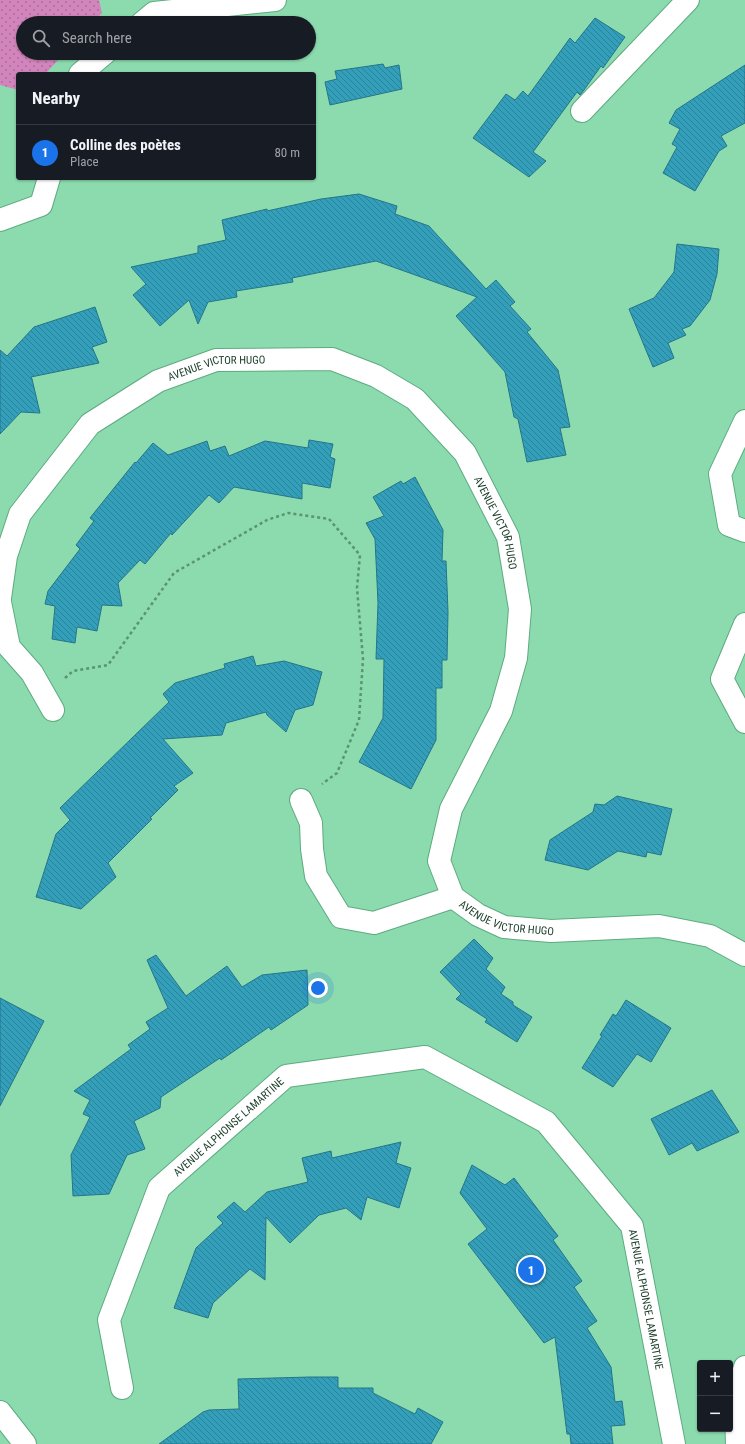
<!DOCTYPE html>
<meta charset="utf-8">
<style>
body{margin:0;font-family:"Roboto Condensed",sans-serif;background:#20242c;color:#f1f3f6}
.controls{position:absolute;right:12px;bottom:12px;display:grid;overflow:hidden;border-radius:4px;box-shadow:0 1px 3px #0004}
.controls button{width:36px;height:36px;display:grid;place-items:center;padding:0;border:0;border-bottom:1px solid #363941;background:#171b24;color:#f1f3f6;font:20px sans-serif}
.you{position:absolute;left:318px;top:988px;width:14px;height:14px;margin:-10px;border:3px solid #fff;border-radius:50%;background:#1a73e8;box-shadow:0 0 0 6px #1a73e833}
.badge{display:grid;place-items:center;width:26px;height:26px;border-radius:50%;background:#1a73e8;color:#fff;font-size:13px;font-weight:700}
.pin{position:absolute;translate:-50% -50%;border:2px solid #fff;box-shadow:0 1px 4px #0006}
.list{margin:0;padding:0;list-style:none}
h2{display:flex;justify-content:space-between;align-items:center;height:52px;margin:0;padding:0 16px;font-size:17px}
h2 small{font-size:13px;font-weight:400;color:#9ea1a6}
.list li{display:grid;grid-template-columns:26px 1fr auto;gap:12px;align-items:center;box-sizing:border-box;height:56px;padding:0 16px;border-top:1px solid #363941}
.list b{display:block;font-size:15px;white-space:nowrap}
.list p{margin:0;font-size:13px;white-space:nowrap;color:#9ea1a6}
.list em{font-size:13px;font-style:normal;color:#9ea1a6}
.icon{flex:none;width:22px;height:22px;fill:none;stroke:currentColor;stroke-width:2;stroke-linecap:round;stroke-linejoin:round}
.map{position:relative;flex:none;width:745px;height:1444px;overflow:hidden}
.search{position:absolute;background:#171b24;box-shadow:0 1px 3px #0004;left:16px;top:16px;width:300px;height:44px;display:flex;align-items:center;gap:10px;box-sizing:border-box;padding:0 14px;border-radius:22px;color:#9ea1a6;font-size:15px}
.panel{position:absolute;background:#171b24;box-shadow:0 1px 3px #0004;left:16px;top:72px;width:300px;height:108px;border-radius:4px}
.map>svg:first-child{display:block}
.grass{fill:url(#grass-dots)}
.building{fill:url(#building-back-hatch);stroke:#247589}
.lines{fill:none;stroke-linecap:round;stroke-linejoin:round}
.minor-casing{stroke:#5dab80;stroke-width:24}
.path{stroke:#599473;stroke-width:2.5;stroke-dasharray:3 3;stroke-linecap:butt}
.minor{stroke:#fff;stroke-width:22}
.labels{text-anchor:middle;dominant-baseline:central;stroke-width:4;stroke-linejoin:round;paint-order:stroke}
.street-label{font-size:11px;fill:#1e402d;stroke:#99e9bb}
</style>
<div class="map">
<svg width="745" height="1444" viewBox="0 0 745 1444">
<defs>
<pattern id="grass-dots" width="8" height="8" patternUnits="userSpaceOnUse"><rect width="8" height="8" fill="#d285bc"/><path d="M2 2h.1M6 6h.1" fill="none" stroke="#aa6e99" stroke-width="1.8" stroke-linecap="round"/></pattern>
<pattern id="building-back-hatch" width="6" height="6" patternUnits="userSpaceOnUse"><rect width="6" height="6" fill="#349fba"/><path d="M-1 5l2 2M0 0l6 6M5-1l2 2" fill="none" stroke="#2b8398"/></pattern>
</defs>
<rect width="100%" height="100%" fill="#8cdbae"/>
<!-- grass -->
<path class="grass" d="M0,0H99L102,13L92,23H23V53H65L45,74H18V90L0,85Z"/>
<!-- building -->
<path class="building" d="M595,18L625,37L603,68L601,66L584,90L580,95L577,92L533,152L546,161L529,177L473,138L506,94L515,100L523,91L528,96L570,38L575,43Z
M383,64L385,68L399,65L402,89L330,105L325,82L337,79L335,71Z
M745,65V123L721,136L727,146L719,151L695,191L663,173L677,147L672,144L680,129L669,123L676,110Z
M359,194L397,206L395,214L429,226L486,289L496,280L515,302L510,306L531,329L527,332L558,370L570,427L560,428L566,455L527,462L518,419L514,417L505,372L456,316L477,297L376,261L292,278L293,282L236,291L237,297L208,302L198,324L189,300L160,326L133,295L146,284L131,267L198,253V246L226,240L222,220L267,209V211L321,199Z
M677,244L719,249L717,274L710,300L690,326L682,329L686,335L668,343L674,358L653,367L629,309L654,298L674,272Z
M95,307L107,342L92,347L99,363L31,377L32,379L40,413L21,412L0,434V350L7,356L34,327Z
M309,440L333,444L330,457L335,459L330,488L302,483V499L234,487L219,503L209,495L172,535L171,533L145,564L140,560L118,583L122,606L102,605L97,631L77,627L75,643L52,639L55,606L45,604L48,591L80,549L76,545L94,521L90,518L135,462L136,463L153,443L168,455L207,441L210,451L225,446L229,456L265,441L308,448Z
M415,477L443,530L442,561H446L448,612L447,660H442V688H436V740L411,789L359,762L383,718L384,659H376L378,603L375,539L366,523L384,516L373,497L401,481L403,484Z
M253,656L256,666L284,661L322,672L313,705L295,710L286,732L267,715L266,712L226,723L222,735L163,739L193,773L174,786L178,790L150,818L152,819L108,863L116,877L81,909L36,897L56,834L70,820L60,808L169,702L163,694L175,683L225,668L224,664Z
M617,796L672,809L661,855L647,852L646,857L618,851L588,870L545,860L550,840L593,812L595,804L604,805Z
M474,939L493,958L486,969L505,987L501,994L513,1002V1005L532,1017L517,1042L485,1022L487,1019L456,999L461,994L440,972Z
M156,955L186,996L227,966L242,987L262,975L307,970L308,1005L271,1030L269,1027L221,1060L220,1058L161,1097L160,1108L134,1121L145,1149L127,1155L109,1194L73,1196L71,1155L90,1117L83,1114L90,1100L74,1091L131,1049L128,1045L150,1029L146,1022L168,1008L147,960Z
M0,998L44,1021L0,1106Z
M626,1000L671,1028L651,1062L637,1054L613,1087L582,1068L602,1036L600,1035L613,1014L616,1016Z
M712,1090L739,1132L697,1151L692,1143L669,1155L651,1119Z
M401,1142L396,1163L411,1168L399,1208L367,1197L361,1220L346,1208L319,1215L290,1243L266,1217L265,1280L250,1269L213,1303L208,1318L174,1308L196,1248L223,1223L217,1217L234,1202L245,1212L267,1192L308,1182L302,1158L331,1151L332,1158Z
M472,1165L505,1185L514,1178L558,1236L553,1240L582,1281L574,1287L597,1321L587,1328L611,1367L615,1402L622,1401L625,1425L611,1426L613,1444H571L570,1434H567L555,1337L544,1343L468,1244L487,1229L460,1193Z
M310,1377H338V1388H373V1393L415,1414L418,1408L443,1422L431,1444H159L203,1412L209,1410L239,1409L238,1379Z"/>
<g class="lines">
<!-- minor casing -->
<g class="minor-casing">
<g id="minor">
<path d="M142,23L154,13L275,0"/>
<path d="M80,74L105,53"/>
<path d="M582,111L688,0"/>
<path d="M0,220L41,205L49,178"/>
<path d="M745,421L720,474L729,525L745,531"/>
<path id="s1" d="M0,598L6,556L20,514L90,424L158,381L216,360L332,359L376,376L415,399L465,453L508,537L520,609L516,658L501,711L451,809L439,861L453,897L478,915L504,927L551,931L659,926L710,936L745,955"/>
<path d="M0,602L9,647L32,673L53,710"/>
<path d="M745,624L722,679L745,722"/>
<path d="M301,800L311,823L312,849L316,876L341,917L374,923L453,897"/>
<path id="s2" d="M122,1388L109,1320L159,1188L286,1076L425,1057L546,1122L632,1226L674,1444"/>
<path d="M0,1412L25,1444"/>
<path d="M737,1444C736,1419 736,1391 745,1367"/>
</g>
</g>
<!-- path -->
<path class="path" d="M65,678L73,671L108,665L174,573L267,520L288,513L329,519L360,555L357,588L363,659L359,720L337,773L322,784"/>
<!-- minor -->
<use href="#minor" class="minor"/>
</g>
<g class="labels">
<!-- street labels -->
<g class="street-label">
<text stroke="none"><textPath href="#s1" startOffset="342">AVENUE VICTOR HUGO</textPath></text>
<text stroke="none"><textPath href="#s1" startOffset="702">AVENUE VICTOR HUGO</textPath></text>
<text stroke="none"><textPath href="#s1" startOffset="1158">AVENUE VICTOR HUGO</textPath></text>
<text stroke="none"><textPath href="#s2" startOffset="303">AVENUE ALPHONSE LAMARTINE</textPath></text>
<text stroke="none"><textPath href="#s2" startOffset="867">AVENUE ALPHONSE LAMARTINE</textPath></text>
</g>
</g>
</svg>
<div class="controls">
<button>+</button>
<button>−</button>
</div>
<div class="you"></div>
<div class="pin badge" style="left:531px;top:1270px">1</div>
<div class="search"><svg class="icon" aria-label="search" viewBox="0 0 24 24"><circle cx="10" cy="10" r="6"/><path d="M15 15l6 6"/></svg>Search here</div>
<section class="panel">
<h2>Nearby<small></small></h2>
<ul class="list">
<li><span class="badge">1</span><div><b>Colline des poètes</b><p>Place</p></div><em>80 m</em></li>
</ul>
</section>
</div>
